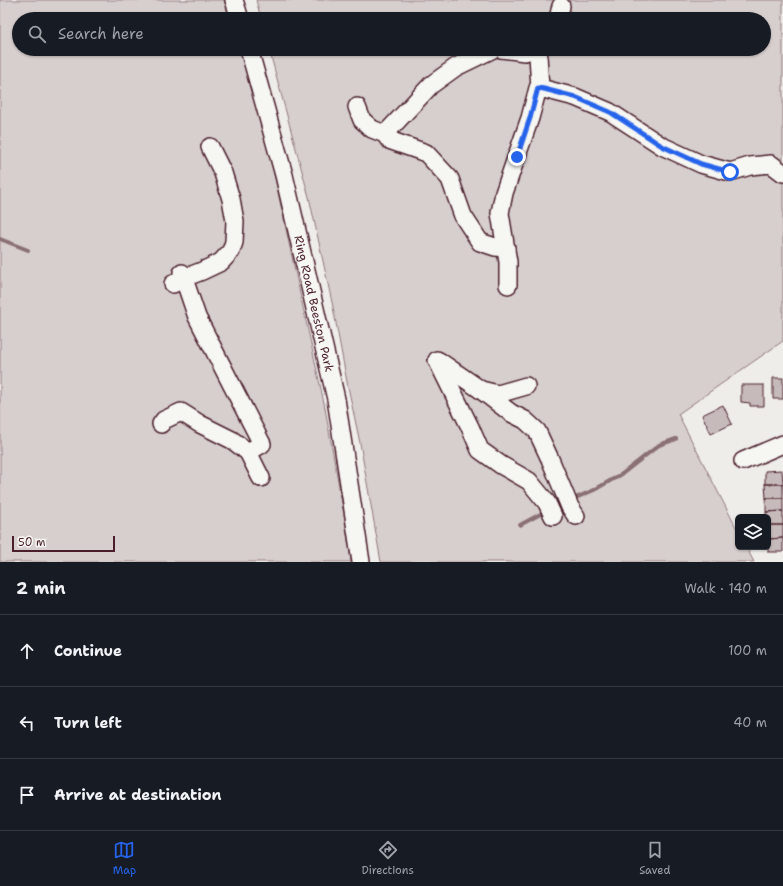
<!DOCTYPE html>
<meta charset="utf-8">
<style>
body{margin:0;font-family:"Shantell Sans",sans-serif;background:#242831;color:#f1f3f6}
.controls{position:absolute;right:12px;bottom:12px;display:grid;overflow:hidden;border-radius:6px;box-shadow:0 1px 3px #0004}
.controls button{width:36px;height:36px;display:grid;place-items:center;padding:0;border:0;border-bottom:1px solid #363941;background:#171b24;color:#f1f3f6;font:20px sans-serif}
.scale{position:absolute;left:12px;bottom:10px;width:103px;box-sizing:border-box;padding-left:4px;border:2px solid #4a1f2b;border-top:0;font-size:11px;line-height:14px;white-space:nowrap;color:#4a1f2b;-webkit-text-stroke:3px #f6f6f2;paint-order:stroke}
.stop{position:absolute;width:12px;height:12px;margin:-9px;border:3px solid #2563eb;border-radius:50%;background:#fff}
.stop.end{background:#2563eb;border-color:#fff;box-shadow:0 1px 4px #0008}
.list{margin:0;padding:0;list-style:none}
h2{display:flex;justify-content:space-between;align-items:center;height:52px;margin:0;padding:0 16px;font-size:17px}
h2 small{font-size:13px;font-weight:400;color:#9ea1a6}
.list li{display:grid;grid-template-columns:26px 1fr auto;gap:12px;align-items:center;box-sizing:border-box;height:72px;padding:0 16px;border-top:1px solid #363941}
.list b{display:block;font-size:15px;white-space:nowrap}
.list em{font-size:13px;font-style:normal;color:#9ea1a6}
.icon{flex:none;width:22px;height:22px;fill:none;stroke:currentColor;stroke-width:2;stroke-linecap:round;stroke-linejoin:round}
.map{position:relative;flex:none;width:783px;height:562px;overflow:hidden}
.search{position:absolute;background:#171b24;box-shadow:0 1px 3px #0004;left:12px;right:12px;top:12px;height:44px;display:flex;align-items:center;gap:10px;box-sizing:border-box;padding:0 14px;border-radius:22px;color:#9ea1a6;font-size:15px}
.sheet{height:268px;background:#171b24}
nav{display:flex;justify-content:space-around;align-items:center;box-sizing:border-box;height:56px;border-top:1px solid #363941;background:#171b24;font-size:11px;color:#9ea1a6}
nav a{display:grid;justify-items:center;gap:2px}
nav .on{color:#2563eb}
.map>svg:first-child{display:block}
.green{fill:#d7cfce;stroke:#90777c}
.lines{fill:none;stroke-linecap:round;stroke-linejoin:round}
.stream{stroke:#8a6f74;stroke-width:4}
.building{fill:#c6babb;stroke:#4a1f2b}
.minor-casing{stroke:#4a1f2b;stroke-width:20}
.minor{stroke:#f6f6f2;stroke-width:17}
.route{stroke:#2563eb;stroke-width:5}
.labels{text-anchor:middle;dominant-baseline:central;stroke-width:3;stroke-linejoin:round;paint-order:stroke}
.street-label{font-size:12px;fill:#4a1f2b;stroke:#f6f6f2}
</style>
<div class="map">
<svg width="783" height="562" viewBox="0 0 783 562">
<rect width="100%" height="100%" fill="#efedea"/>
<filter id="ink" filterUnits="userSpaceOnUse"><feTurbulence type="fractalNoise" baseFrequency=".025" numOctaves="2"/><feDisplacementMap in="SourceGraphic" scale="8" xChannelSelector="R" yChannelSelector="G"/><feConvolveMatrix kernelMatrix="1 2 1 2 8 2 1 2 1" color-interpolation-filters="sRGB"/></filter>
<g filter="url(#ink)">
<!-- green -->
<path class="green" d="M0,0H224L230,19H19V49H240L271,160L302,303L324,403L345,520L351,562H0Z
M256,0H783V341L678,414L738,531V547H746L754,562H381L360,443L347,382L333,307L309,197L269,49H764V19H261Z"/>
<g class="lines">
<!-- stream -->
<path class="stream" d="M0,239L28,250
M571,500L594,490L622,474L659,445L676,439
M520,525L546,511"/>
</g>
<!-- building -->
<path class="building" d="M773,378H783V399H773Z
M741,385H764V406H750V403L741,402Z
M723,405L732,424L711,434L702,415Z
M782,470L783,484H765V471Z
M765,484H783V498H766Z
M766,498H783V511L766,512Z
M783,511V525H768V517H766V512Z
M768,525H783V538L768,539Z
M783,538V552H768V539Z"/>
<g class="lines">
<!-- minor casing -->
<g class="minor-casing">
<g id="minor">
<path d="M234,0L240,19"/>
<path d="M558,19L561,6"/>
<path id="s1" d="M249,49L284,175L336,399L361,562"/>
<path d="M493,49L456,67L431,85L385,134L389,140L426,153L450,179L463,216L480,242L495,247L506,248"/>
<path d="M501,49L525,52L534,49"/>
<path d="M540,88L538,55L540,49"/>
<path d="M357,107L362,120L372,129L385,134"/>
<path d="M182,273L197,317L262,444L248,452L261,478"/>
<path d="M173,284L184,278L202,271L221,262L231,251L234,242L235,221L231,199L223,173L210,147"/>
<path d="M508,285V262L500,213L504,193L530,118L538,88L544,89L575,97L610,112L662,146L701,164L730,172L750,166L771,164L783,173"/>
<path d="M437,360L470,427L480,450L501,465L529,481L547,503L553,516"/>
<path d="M439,361L481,390L498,394L526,386"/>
<path d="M481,390L511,413L525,420L537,431L550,459L570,507L576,516"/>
<path d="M161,424L164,420L181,412L200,424L232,440L248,452"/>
<path d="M743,461L783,444"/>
</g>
</g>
<!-- minor -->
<use href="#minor" class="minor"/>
</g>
</g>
<g class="lines" filter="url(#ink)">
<!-- route -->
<path class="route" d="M517,157L530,118L538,88L544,89L575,97L610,112L662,146L701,164L730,172"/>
</g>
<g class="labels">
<!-- street labels -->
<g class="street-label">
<text stroke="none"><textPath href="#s1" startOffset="263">Ring Road Beeston Park</textPath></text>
</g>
</g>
</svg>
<div class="controls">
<button><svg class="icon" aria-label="layers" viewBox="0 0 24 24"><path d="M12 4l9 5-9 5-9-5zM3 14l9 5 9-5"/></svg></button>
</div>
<div class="scale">50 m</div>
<div class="stop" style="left:730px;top:172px"></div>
<div class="stop end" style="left:517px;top:157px"></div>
<div class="search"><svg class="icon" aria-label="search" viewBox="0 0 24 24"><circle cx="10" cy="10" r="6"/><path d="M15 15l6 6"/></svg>Search here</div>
</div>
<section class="sheet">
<h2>2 min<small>Walk · 140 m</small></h2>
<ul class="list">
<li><svg class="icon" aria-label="ahead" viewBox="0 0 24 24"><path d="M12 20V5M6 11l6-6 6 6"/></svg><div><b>Continue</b></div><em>100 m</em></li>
<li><svg class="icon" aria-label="left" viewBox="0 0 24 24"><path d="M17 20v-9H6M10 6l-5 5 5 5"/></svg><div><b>Turn left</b></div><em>40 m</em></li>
<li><svg class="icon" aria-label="arrive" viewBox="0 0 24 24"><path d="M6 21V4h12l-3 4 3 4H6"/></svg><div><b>Arrive at destination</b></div></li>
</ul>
</section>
<nav>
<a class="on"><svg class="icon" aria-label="map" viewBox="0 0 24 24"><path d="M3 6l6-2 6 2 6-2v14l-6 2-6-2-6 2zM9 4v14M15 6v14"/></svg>Map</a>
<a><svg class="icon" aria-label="directions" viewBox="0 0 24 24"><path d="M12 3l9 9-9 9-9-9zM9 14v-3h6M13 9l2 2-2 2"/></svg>Directions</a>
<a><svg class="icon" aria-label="saved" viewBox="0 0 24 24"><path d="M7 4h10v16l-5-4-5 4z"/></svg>Saved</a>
</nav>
